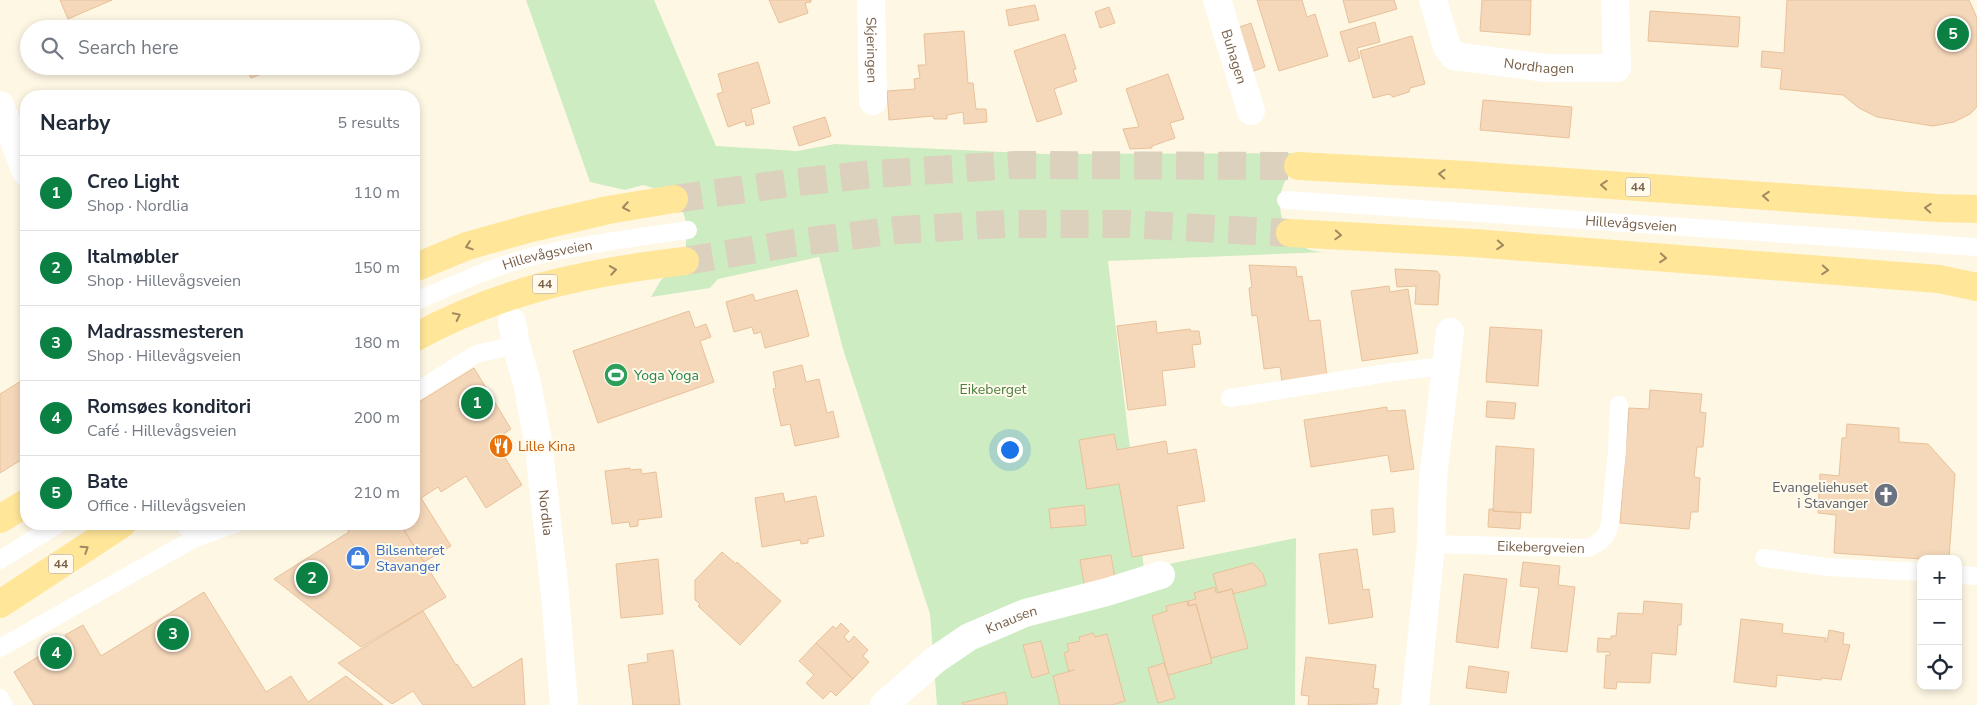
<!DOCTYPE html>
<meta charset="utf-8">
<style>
body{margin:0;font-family:"Nunito Sans",sans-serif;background:#f6f6f7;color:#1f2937}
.controls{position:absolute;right:15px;bottom:15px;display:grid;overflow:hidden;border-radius:10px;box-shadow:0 2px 8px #0003}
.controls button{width:45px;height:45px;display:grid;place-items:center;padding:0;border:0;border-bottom:1px solid #e0e1e3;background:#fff;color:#1f2937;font:25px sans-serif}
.you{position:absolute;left:1009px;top:449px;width:18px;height:18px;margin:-12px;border:4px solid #fff;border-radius:50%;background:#1a73e8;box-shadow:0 0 0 8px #1a73e833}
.badge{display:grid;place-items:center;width:32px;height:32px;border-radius:50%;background:#0b8043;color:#fff;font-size:16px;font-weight:700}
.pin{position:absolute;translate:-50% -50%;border:2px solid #fff;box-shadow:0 1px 5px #0006}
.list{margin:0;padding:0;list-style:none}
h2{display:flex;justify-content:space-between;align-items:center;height:65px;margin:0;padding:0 20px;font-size:21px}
h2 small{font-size:16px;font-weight:400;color:#747a83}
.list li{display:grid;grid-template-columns:32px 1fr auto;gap:15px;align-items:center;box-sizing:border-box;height:75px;padding:0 20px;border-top:1px solid #e0e1e3}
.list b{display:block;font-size:19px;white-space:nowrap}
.list p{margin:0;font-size:16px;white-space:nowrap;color:#747a83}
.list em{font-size:16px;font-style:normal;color:#747a83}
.icon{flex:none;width:28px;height:28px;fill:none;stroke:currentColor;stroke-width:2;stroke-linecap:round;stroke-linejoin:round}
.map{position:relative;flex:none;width:1977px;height:705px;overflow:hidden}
.search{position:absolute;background:#fff;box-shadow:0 2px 8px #0003;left:20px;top:20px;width:400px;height:55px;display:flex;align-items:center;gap:12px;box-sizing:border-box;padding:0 18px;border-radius:28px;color:#747a83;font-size:19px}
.panel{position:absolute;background:#fff;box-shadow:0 2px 8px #0003;left:20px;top:90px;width:400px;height:440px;border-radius:20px}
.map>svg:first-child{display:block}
.green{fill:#cdecc1}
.building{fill:#f5d8ba;stroke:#e8c199}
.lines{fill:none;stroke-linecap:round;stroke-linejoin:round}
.primary-tunnel{stroke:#dcd1bd;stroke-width:28;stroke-dasharray:28 14;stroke-linecap:butt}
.lane{stroke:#fff;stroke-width:18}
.street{stroke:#fff;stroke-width:28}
.primary{stroke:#ffe699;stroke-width:28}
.oneway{stroke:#a08860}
.labels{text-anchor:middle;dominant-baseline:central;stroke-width:4;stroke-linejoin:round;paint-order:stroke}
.shield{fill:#fffaeb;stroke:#a08e79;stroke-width:1}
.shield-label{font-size:12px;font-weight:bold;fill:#785f48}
.street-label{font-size:14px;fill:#785f48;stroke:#fffaeb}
.leisure-label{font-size:14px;fill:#27864d;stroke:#fffaeb;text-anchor:start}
.park-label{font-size:14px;fill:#4a7f3f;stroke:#fffaeb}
.food-label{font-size:14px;fill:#c56008;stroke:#fffaeb;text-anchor:start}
.worship-label{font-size:14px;fill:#5b616d;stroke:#fffaeb;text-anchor:end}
.shop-label{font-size:14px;fill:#366cbe;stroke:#fffaeb;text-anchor:start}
</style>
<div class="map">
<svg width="1977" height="705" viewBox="0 0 1977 705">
<rect width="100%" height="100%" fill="#fef7e4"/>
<!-- green -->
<path class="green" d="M526,0H654L716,146L797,151L835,144L1046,154L1325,153C1313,158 1298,164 1289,175C1272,198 1280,233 1304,247C1310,251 1319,252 1326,252L1108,261L1144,569L1296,538L1295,705H937L930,614L843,349L819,257L718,279L710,288L651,297L661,280L685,261L687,225L683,212L674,199L660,190L643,185L625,190L590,182Z"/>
<!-- building -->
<path class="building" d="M60,0H112L68,19Z
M769,0H811V2L805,3L808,13L779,23Z
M1257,0H1302L1307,17L1315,14L1328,56L1279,71Z
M1343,0H1394L1397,9L1349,23Z
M1482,0H1531L1530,35L1480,31Z
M1787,0H1969L1977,18V107L1970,114L1954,122L1933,126L1877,117L1859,108L1843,95L1780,89L1782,69L1761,67L1762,51L1784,53Z
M1035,5L1039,20L1009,26L1006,10Z
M1109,7L1115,23L1100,28L1095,12Z
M1650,11L1740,17L1738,47L1648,41Z
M1375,22L1380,42L1357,48L1360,58L1349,62L1340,32Z
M1251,23L1265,67L1251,72L1237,28Z
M964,31L968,83H973L976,109H986L987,122L964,124L963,112L947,115V119H934L933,116L889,120L887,91L915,89L914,79L920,78L918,65H926L924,34Z
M1065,34L1076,69L1073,70L1077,81L1054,89L1062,114L1037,122L1014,51Z
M1412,36L1425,84L1410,88L1409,92L1393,97L1389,94L1373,98L1360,51Z
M758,62L770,103L751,109L754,124L746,126L745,121L728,127L717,94L723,92L718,74Z
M245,66H262L264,73L251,78Z
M1168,74L1184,119L1170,123L1175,138L1152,146V148L1130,149L1123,129L1139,127L1126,89Z
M1483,100L1572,107L1569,138L1480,130Z
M825,117L831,136L799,146L793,127Z
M1249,265L1296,267L1297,277L1302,276L1309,321L1320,320L1327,376L1282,382L1280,367L1264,369L1257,315L1252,316L1249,288L1252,287Z
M1395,269L1437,271L1440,275L1438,305L1415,304L1416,286L1397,287Z
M1389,286L1390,292L1408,289L1418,353L1362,361L1351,291Z
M797,290L809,336L765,348L761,332L754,334L752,327L734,332L726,302L753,294L755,301Z
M689,311L695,328L706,324L711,337L700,341L714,382L598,423L573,351Z
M1156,321L1157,333L1190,329V331H1199L1201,344L1192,345L1195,367L1162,371L1166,405L1128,410L1117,326Z
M1490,327L1542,330L1538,386L1486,382Z
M802,365L806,382L819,379L827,413L833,411L839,437L795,446L790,424L781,426L773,389L776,388L773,372Z
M474,368L511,429L494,440L522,485L486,508L466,476L441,492L438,487L421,498L451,546L424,562L400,524H414V405Z
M26,378V457L0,473V394Z
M1650,390L1702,394L1700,412L1706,413L1703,447H1697L1694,477L1700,478L1698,512H1691L1689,529L1620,523L1629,408L1649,409Z
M1487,401L1516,403L1514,419L1486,417Z
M1387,407V411L1405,410L1414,469L1391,472L1388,455L1311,467L1304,420Z
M1847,424L1899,428V442L1928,444L1955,474L1949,559H1921L1834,553L1836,515L1818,513L1820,474L1839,476L1842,438H1846Z
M1114,434L1117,450L1166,441L1168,454L1196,449L1205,501L1177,506L1184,548L1132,557L1119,484L1087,489L1079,440Z
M1496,446L1534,449L1531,513L1493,511Z
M630,468V470L641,469L642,474L656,472L662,517L638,520V526L630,527L629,522L612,524L605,471Z
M783,493L785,502L816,496L824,536L808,539V543L801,544L800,540L762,547L755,498Z
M1084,505L1086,525L1051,528L1049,509Z
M1393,508L1395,532L1373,535L1371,510Z
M1489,509H1493V511L1521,513L1520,529L1488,527Z
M344,524H400L446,597L361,647L274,579L349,532Z
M1357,549L1363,590L1369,589L1373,617L1329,624L1319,554Z
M722,552L736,564L737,562L781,601L740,645L698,606L700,604L695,600V580Z
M1111,555L1116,584L1085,589L1080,560Z
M658,559L663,614L621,618L616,564Z
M1523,562L1560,566L1558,585L1575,587L1567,652L1531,648L1539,588L1520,586Z
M1253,563L1263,574L1266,585L1233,594L1232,589L1218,593L1213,574Z
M1464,574L1507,579L1498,648L1456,642Z
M1215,587L1216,593L1232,589L1248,648L1211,658L1196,604L1189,606L1188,601L1196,599L1194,593Z
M204,592L266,692L291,676L308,702L346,676L383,705H34L14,672L67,638L65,635L83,625L101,656Z
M1187,601L1188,606L1196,604L1212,663L1168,675L1152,616L1167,611L1166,606Z
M1644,601L1682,604L1681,625H1678L1676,655L1652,653L1650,683L1617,682L1616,689L1604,688L1606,655H1610V652H1597L1598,638L1611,639V636H1616L1618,613L1643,614Z
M423,611L456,665L457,664L473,688L522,658L525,705H423L413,691L392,704L338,663Z
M1741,619L1783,624L1782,633L1826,638L1825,642H1827L1829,630L1844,633L1843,644L1850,645L1841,680L1821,678V680L1777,675L1776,687L1734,682Z
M841,623L849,631L844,637L849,642L854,636L868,650L863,656L869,662L853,679L816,643L833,626L836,629Z
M1093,633L1095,637L1107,634L1125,701L1112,705H1060L1053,676L1074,670L1069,671L1064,653L1069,651L1067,644L1080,641L1079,637Z
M1041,641L1049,673L1032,678L1023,645Z
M816,643L853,679L836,696L831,691L823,699L806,683L814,675L799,661Z
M673,650L680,705H633L628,665L648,662L647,654Z
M1306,657L1376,665L1373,688L1379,689L1377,704L1308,705L1309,696L1301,695Z
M1164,663L1175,698L1158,703L1148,668Z
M1469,666L1509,672L1506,693L1466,688Z
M1005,692L1008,705H963L962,703Z"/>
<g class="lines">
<!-- primary-tunnel -->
<path class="primary-tunnel" d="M674,199L789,183L873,174L1015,165L1298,166
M685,261L793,243L898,230L1005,224H1125L1290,233"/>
<!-- lane -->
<g class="lane">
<path id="s1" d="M1286,200L1977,247"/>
<path id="s2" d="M414,302C454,285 495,265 538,255C587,244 638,237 688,230"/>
<path d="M414,393L476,354L516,345"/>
<path d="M1230,398L1393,372L1445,366"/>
<path d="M185,524L195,538"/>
<path id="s3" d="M1431,544L1587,548C1600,543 1608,537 1610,522L1617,451L1619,405"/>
<path d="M1764,558L1827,567L1921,572"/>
<path d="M0,560L58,524"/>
<path d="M1958,575L1977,576"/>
<path d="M0,648L195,538L235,524"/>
<path d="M0,698L4,705"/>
</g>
<!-- street -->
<g class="street">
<path id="s4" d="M871,0L873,101"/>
<path id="s5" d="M1217,0L1251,111"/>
<path id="s6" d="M1433,0L1447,47L1454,56L1546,68H1617L1615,0"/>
<path d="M0,105L26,172"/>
<path id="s7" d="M512,322L516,345L527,383L538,441L555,594L564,705"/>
<path id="s8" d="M884,705L935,660L969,637L1025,613L1107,592L1161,575"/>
<path d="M1415,705L1431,544L1433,478L1450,332"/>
</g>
<!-- primary -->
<path class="primary" d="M1298,166L1466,175L1937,208L1977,209
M1290,233L1473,243L1939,279L1977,287
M414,268L467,246L531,228L608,210L674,199
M414,338C502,290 587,272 685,261
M0,519L26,503
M0,604L122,524"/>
</g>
<!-- one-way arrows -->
<defs><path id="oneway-chevron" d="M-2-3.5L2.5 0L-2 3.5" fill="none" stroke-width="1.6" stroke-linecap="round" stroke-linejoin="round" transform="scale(1.25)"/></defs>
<g class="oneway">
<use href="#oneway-chevron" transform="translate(1442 174) rotate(-177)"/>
<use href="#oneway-chevron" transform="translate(1604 185) rotate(-176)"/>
<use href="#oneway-chevron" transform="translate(1766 196) rotate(-176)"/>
<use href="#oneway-chevron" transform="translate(626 207) rotate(170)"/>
<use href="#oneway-chevron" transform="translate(1928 208) rotate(-176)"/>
<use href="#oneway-chevron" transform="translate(1338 235) rotate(3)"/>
<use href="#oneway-chevron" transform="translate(1500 245) rotate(4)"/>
<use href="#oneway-chevron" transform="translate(469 246) rotate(161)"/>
<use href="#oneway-chevron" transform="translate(1663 258) rotate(5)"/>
<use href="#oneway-chevron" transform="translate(613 270) rotate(-9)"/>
<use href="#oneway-chevron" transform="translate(1825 270) rotate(4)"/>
<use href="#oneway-chevron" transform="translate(457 316) rotate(-26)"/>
<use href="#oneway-chevron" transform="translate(85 549) rotate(-33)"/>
</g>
<!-- icons -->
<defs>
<g id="stadium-disc" transform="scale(1.25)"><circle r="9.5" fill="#2e9e5b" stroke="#fffaeb"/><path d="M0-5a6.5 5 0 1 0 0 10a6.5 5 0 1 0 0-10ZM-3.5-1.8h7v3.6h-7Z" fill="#fff"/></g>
<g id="restaurant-disc" transform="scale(1.25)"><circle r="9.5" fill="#e8710a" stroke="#fffaeb"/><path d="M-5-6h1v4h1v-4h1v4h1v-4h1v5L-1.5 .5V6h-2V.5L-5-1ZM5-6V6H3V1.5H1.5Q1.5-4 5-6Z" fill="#fff"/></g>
<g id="church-disc" transform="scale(1.25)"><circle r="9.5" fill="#6b7280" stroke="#fffaeb"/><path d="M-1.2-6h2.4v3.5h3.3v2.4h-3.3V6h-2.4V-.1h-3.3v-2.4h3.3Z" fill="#fff"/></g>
<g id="shop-disc" transform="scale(1.25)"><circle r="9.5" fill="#3f7fe0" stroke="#fffaeb"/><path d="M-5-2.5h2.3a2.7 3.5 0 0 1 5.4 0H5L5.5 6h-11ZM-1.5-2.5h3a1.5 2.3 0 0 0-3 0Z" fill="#fff"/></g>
</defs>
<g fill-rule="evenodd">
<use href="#stadium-disc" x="616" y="375"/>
<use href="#restaurant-disc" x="501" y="446"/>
<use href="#church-disc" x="1886" y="495"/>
<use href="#shop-disc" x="358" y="558"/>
</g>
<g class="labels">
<!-- shield labels -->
<g class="shield">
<rect x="1625.5" y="177.5" width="25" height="19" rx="4"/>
<rect x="532.5" y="274.5" width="25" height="19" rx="4"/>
<rect x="48.5" y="554.5" width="25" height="19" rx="4"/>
</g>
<g class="shield-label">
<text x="1638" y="187">44</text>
<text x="545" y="284">44</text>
<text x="61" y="564">44</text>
</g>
<!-- street labels -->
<g class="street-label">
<text stroke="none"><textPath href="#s4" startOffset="50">Skjeringen</textPath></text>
<text stroke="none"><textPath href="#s5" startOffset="59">Buhagen</textPath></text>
<text stroke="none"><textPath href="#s6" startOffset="146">Nordhagen</textPath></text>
<text stroke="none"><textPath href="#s1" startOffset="346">Hillevågsveien</textPath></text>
<text stroke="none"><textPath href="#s2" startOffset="142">Hillevågsveien</textPath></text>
<text stroke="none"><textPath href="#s7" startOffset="194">Nordlia</textPath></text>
<text stroke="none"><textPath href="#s3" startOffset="110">Eikebergveien</textPath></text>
<text stroke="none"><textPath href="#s8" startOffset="155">Knausen</textPath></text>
</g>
<!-- leisure labels -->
<g class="leisure-label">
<text x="634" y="375">Yoga Yoga</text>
</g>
<!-- park labels -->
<g class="park-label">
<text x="993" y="389">Eikeberget</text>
</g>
<!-- food labels -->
<g class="food-label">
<text x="518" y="446">Lille Kina</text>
</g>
<!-- worship labels -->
<g class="worship-label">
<text x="1868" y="487">Evangeliehuset<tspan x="1868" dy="16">i Stavanger</tspan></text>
</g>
<!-- shop labels -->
<g class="shop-label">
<text x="376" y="550">Bilsenteret<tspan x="376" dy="16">Stavanger</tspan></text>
</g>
</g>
</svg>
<div class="controls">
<button>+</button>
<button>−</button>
<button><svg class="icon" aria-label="locate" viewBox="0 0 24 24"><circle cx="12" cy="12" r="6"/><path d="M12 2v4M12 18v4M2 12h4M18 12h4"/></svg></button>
</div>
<div class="you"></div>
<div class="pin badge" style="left:477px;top:403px">1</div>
<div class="pin badge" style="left:312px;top:578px">2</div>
<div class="pin badge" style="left:173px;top:634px">3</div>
<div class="pin badge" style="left:56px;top:653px">4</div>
<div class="pin badge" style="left:1953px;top:34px">5</div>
<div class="search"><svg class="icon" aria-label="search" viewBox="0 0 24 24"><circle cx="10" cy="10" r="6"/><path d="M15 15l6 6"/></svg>Search here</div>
<section class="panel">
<h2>Nearby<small>5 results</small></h2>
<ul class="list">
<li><span class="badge">1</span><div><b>Creo Light</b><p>Shop · Nordlia</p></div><em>110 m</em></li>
<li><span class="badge">2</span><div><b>Italmøbler</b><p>Shop · Hillevågsveien</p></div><em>150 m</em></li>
<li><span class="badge">3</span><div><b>Madrassmesteren</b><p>Shop · Hillevågsveien</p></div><em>180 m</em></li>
<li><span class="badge">4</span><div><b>Romsøes konditori</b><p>Café · Hillevågsveien</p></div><em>200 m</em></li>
<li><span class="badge">5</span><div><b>Bate</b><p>Office · Hillevågsveien</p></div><em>210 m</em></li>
</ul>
</section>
</div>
